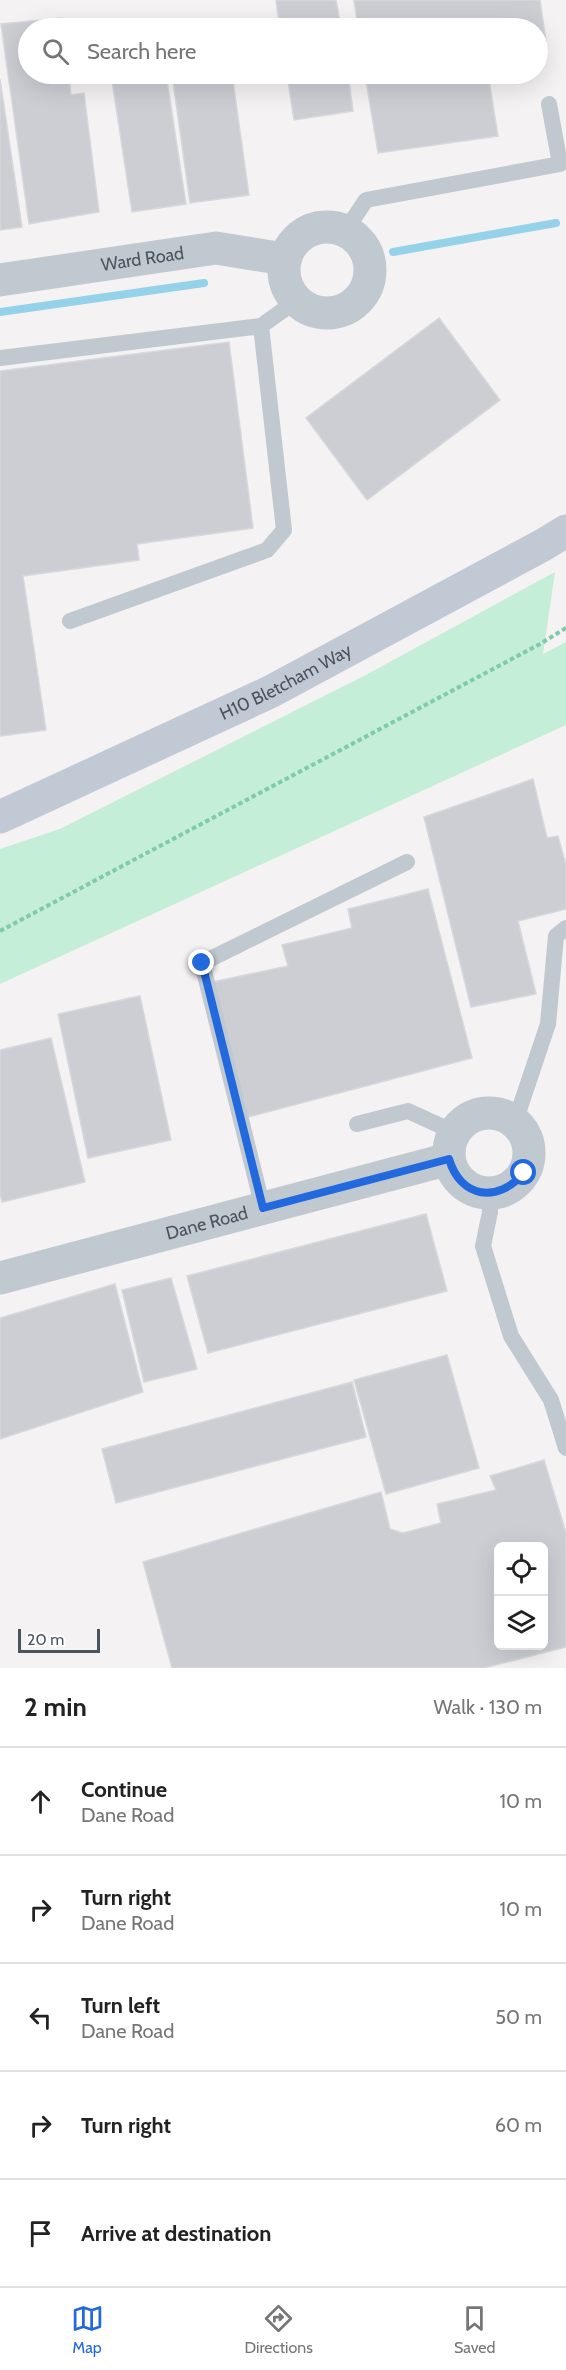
<!DOCTYPE html>
<meta charset="utf-8">
<style>
body{margin:0;font-family:Cabin,sans-serif;background:#f6f6f6;color:#222}
.controls{position:absolute;right:18px;bottom:18px;display:grid;overflow:hidden;border-radius:9px;box-shadow:0 6px 24px #0002}
.controls button{width:54px;height:54px;display:grid;place-items:center;padding:0;border:0;border-bottom:2px solid #e0e0e0;background:#fff;color:#222;font:30px sans-serif}
.scale{position:absolute;left:18px;bottom:15px;width:82px;box-sizing:border-box;padding-left:6px;border:3px solid #4a545f;border-top:0;font-size:16px;line-height:21px;white-space:nowrap;color:#4a545f;-webkit-text-stroke:4px #fff;paint-order:stroke}
.stop{position:absolute;width:18px;height:18px;margin:-14px;border:4px solid #2269de;border-radius:50%;background:#fff}
.stop.end{background:#2269de;border-color:#fff;box-shadow:0 2px 6px #0008}
.list{margin:0;padding:0;list-style:none}
h2{display:flex;justify-content:space-between;align-items:center;height:78px;margin:0;padding:0 24px;font-size:26px}
h2 small{font-size:20px;font-weight:400;color:#767676}
.list li{display:grid;grid-template-columns:39px 1fr auto;gap:18px;align-items:center;box-sizing:border-box;height:108px;padding:0 24px;border-top:2px solid #e0e0e0}
.list b{display:block;font-size:22px;white-space:nowrap}
.list p{margin:0;font-size:20px;white-space:nowrap;color:#767676}
.list em{font-size:20px;font-style:normal;color:#767676}
.icon{flex:none;width:33px;height:33px;fill:none;stroke:currentColor;stroke-width:2;stroke-linecap:round;stroke-linejoin:round}
.map{position:relative;flex:none;width:566px;height:1668px;overflow:hidden}
.search{position:absolute;background:#fff;box-shadow:0 6px 24px #0002;left:18px;right:18px;top:18px;height:66px;display:flex;align-items:center;gap:15px;box-sizing:border-box;padding:0 21px;border-radius:33px;color:#767676;font-size:22px}
.sheet{height:618px;background:#fff}
nav{display:flex;justify-content:space-around;align-items:center;box-sizing:border-box;height:84px;border-top:2px solid #e0e0e0;background:#fff;font-size:16px;color:#767676}
nav a{display:grid;justify-items:center;gap:3px}
nav .on{color:#2269de}
.map>svg:first-child{display:block}
.green{fill:#c4eed7}
.lines{fill:none;stroke-linecap:round;stroke-linejoin:round}
.stream{stroke:#93d2e9;stroke-width:8}
.building{fill:#ccced4;stroke:#d6d8dd;stroke-width:1.5;fill-rule:evenodd}
.path{stroke:#7dcba9;stroke-width:4;stroke-dasharray:4.5 3;stroke-linecap:butt}
.lane{stroke:#c0c8d0;stroke-width:16}
.street{stroke:#c0c8d0;stroke-width:33}
.secondary{stroke:#c1c9d4;stroke-width:33}
.route{stroke:#2269de;stroke-width:8}
.labels{text-anchor:middle;dominant-baseline:central;stroke-width:6;stroke-linejoin:round;paint-order:stroke}
.street-label{font-size:18px;fill:#4a545f;stroke:#fff}
</style>
<div class="map">
<svg width="566" height="1668" viewBox="0 0 566 1668">
<rect width="100%" height="100%" fill="#f4f2f2"/>
<!-- green -->
<path class="green" d="M555,572L543,654L566,642V725L0,984V849L60,829L364,676Z"/>
<g class="lines">
<!-- stream -->
<path class="stream" d="M393,252L556,223
M0,312L204,283"/>
</g>
<!-- building -->
<path class="building" d="M276,0H336L341,28H280Z
M354,0H540L546,41L538,42V28H358Z
M62,18L63,28H28V74H69L71,95L84,93L99,212L29,224L1,24Z
M111,74H166L186,204L132,212Z
M172,74H232L249,195L190,203Z
M287,74H348L353,111L294,120Z
M365,74H488L498,136L378,153Z
M0,79L22,227L0,230Z
M439,318L500,400L367,500L306,418Z
M229,342L253,528L137,544L139,560L23,576L46,730L0,736V371Z
M533,779L547,838L558,836L566,865V909L518,921L536,994L471,1007L424,817Z
M428,889L472,1058L248,1117L212,982L288,966L282,945L352,928L348,909Z
M140,996L171,1140L88,1158L58,1014Z
M51,1038L85,1182L2,1202L0,1193V1050Z
M426,1214L447,1291L208,1353L187,1276Z
M171,1278L197,1369L144,1382L122,1290Z
M115,1284L143,1392L0,1439V1318Z
M447,1355L479,1468L386,1494L354,1380Z
M352,1382L366,1437L116,1503L102,1449Z
M544,1460L566,1533V1647L484,1668H172L143,1562L381,1492L390,1529L403,1533L441,1523L437,1504L496,1490L490,1476ZM498,1546H544V1646H498Z"/>
<g class="lines">
<!-- path -->
<path class="path" d="M0,931L540,644L566,628"/>
<!-- lane -->
<path class="lane" d="M346,230L366,200L560,164L549,104
M0,358L261,326L296,301
M70,621L267,550L284,530L261,326
M515,1122L548,1024L556,936L566,928
M357,1124L408,1111L454,1132
M489,1193L490,1212L483,1246L511,1336L551,1400L566,1448
M263,1208L202,963L407,862"/>
<!-- street -->
<g class="street">
<circle cx="327" cy="270" r="43"/>
<path id="s1" d="M0,280L216,248L284,259"/>
<circle cx="489" cy="1153" r="40"/>
<path id="s2" d="M0,1278L449,1159"/>
</g>
<!-- secondary -->
<path class="secondary" id="s3" d="M0,817L270,692L543,545L566,531"/>
</g>
<g class="lines">
<!-- route -->
<path class="route" d="M202,963L263,1208L449,1159C461,1199 498,1203 524,1173"/>
</g>
<g class="labels">
<!-- street labels -->
<g class="street-label">
<text stroke="none"><textPath href="#s1" startOffset="144">Ward Road</textPath></text>
<text stroke="none"><textPath href="#s3" startOffset="316">H10 Bletcham Way</textPath></text>
<text stroke="none"><textPath href="#s2" startOffset="214">Dane Road</textPath></text>
</g>
</g>
</svg>
<div class="controls">
<button><svg class="icon" aria-label="locate" viewBox="0 0 24 24"><circle cx="12" cy="12" r="6"/><path d="M12 2v4M12 18v4M2 12h4M18 12h4"/></svg></button>
<button><svg class="icon" aria-label="layers" viewBox="0 0 24 24"><path d="M12 4l9 5-9 5-9-5zM3 14l9 5 9-5"/></svg></button>
</div>
<div class="scale">20 m</div>
<div class="stop" style="left:524px;top:1173px"></div>
<div class="stop end" style="left:202px;top:963px"></div>
<div class="search"><svg class="icon" aria-label="search" viewBox="0 0 24 24"><circle cx="10" cy="10" r="6"/><path d="M15 15l6 6"/></svg>Search here</div>
</div>
<section class="sheet">
<h2>2 min<small>Walk · 130 m</small></h2>
<ul class="list">
<li><svg class="icon" aria-label="ahead" viewBox="0 0 24 24"><path d="M12 20V5M6 11l6-6 6 6"/></svg><div><b>Continue</b><p>Dane Road</p></div><em>10 m</em></li>
<li><svg class="icon" aria-label="right" viewBox="0 0 24 24"><path d="M7 20v-9h11M14 6l5 5-5 5"/></svg><div><b>Turn right</b><p>Dane Road</p></div><em>10 m</em></li>
<li><svg class="icon" aria-label="left" viewBox="0 0 24 24"><path d="M17 20v-9H6M10 6l-5 5 5 5"/></svg><div><b>Turn left</b><p>Dane Road</p></div><em>50 m</em></li>
<li><svg class="icon" aria-label="right" viewBox="0 0 24 24"><path d="M7 20v-9h11M14 6l5 5-5 5"/></svg><div><b>Turn right</b></div><em>60 m</em></li>
<li><svg class="icon" aria-label="arrive" viewBox="0 0 24 24"><path d="M6 21V4h12l-3 4 3 4H6"/></svg><div><b>Arrive at destination</b></div></li>
</ul>
</section>
<nav>
<a class="on"><svg class="icon" aria-label="map" viewBox="0 0 24 24"><path d="M3 6l6-2 6 2 6-2v14l-6 2-6-2-6 2zM9 4v14M15 6v14"/></svg>Map</a>
<a><svg class="icon" aria-label="directions" viewBox="0 0 24 24"><path d="M12 3l9 9-9 9-9-9zM9 14v-3h6M13 9l2 2-2 2"/></svg>Directions</a>
<a><svg class="icon" aria-label="saved" viewBox="0 0 24 24"><path d="M7 4h10v16l-5-4-5 4z"/></svg>Saved</a>
</nav>
